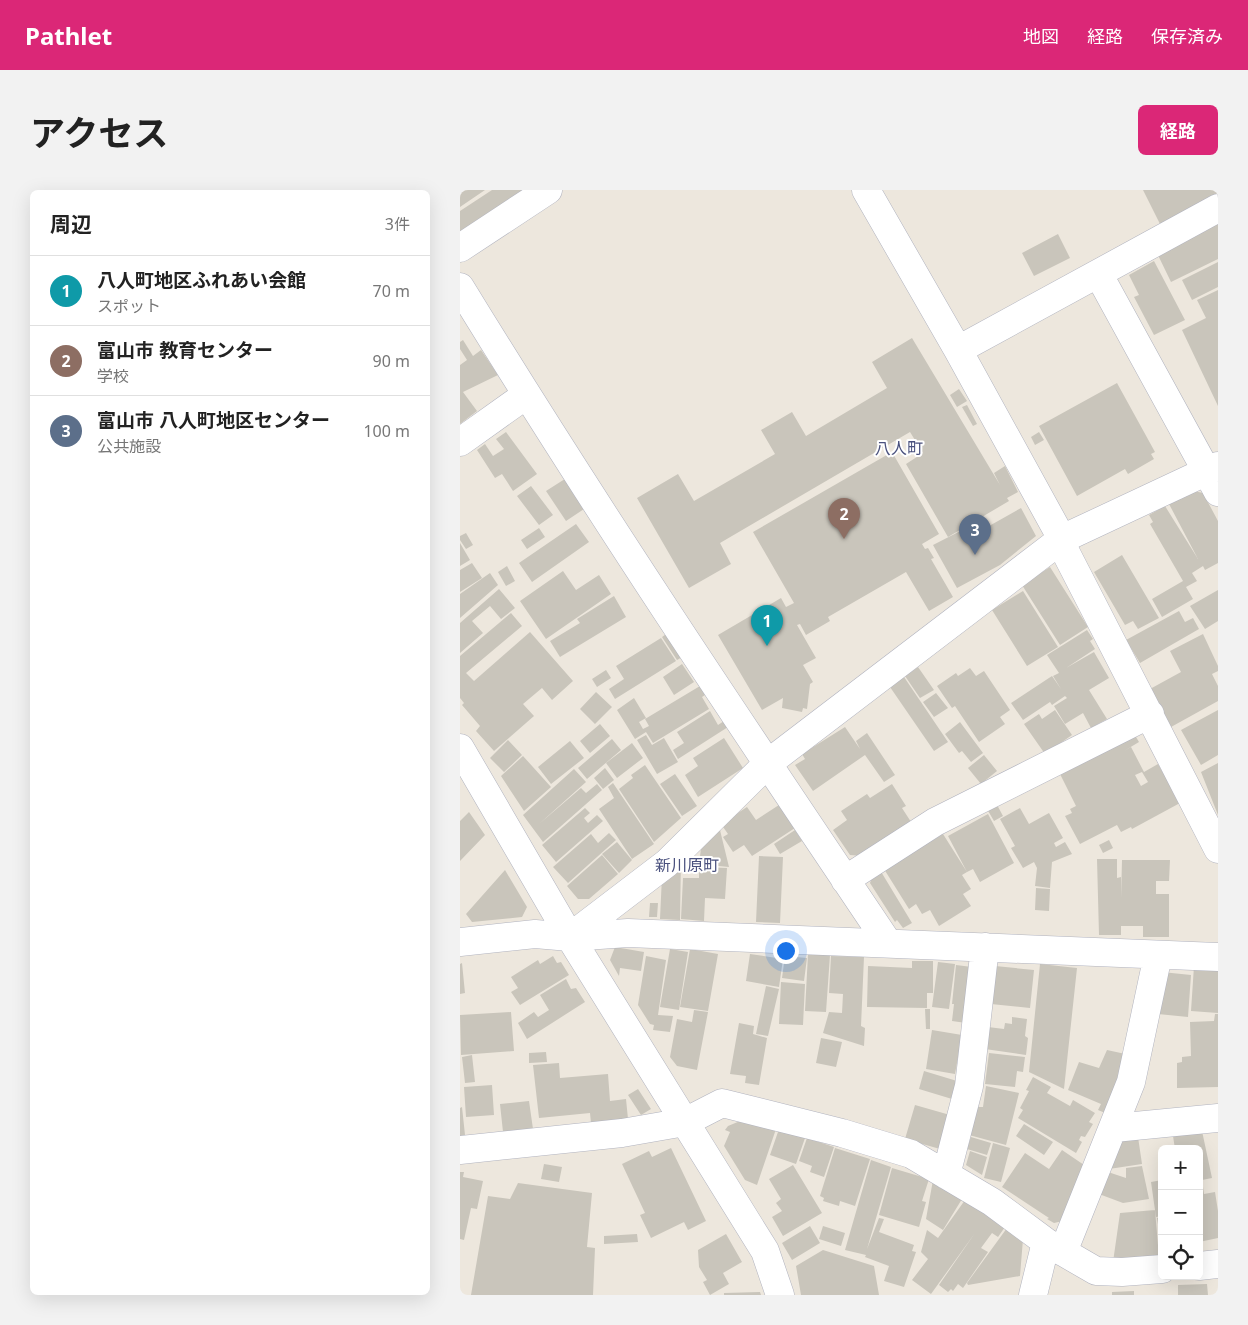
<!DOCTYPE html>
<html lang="ja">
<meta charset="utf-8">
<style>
body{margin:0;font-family:"Noto Sans","Noto Sans JP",sans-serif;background:#f2f2f2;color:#222}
.controls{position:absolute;right:15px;bottom:15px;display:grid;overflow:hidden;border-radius:8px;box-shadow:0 5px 20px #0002}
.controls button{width:45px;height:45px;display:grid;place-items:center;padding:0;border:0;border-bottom:1px solid #e0e0e0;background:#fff;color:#222;font:25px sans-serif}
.you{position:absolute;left:325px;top:760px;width:18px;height:18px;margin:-12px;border:4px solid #fff;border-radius:50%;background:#1a73e8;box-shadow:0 0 0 8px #1a73e833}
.badge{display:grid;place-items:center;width:32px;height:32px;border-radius:50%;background:#db2777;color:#fff;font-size:16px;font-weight:700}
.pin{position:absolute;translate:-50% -41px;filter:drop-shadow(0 1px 2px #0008)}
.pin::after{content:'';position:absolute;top:26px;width:18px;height:15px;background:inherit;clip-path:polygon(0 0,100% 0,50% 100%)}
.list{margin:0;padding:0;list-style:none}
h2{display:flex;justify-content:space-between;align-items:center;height:65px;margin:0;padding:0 20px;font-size:21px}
h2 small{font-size:16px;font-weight:400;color:#767676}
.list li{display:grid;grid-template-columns:32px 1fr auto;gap:15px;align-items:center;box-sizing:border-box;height:70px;padding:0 20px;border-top:1px solid #e0e0e0}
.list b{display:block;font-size:19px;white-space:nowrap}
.list p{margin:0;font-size:16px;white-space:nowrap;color:#767676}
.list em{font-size:16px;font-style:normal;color:#767676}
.icon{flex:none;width:28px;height:28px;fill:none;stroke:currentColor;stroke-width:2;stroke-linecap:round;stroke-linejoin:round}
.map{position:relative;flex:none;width:758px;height:1105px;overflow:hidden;border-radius:8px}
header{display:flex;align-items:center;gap:30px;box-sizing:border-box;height:70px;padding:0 25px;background:#db2777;color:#fff}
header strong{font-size:24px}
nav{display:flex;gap:28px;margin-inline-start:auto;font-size:18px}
.intro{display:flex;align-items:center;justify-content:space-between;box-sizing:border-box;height:120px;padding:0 30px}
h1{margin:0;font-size:35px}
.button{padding:12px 22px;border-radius:8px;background:#db2777;color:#fff;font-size:18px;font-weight:700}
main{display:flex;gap:30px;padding:0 30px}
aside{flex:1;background:#fff;border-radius:8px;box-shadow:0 5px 20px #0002}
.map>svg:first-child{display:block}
.building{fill:#c9c5bb;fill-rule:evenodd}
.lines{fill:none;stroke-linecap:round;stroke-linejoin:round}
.minor-casing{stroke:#b1b3bf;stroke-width:29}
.minor{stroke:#fff;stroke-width:28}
.labels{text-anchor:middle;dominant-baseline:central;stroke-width:4;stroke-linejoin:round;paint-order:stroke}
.neighbourhood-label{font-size:16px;fill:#4a517e;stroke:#fff}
</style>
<header>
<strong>Pathlet</strong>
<nav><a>地図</a><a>経路</a><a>保存済み</a></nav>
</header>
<div class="intro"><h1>アクセス</h1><a class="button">経路</a></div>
<main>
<aside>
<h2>周辺<small>3件</small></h2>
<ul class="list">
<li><span class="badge" style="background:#0f9aa8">1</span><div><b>八人町地区ふれあい会館</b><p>スポット</p></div><em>70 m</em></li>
<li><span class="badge" style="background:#8d6e63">2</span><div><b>富山市 教育センター</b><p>学校</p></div><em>90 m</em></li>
<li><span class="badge" style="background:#5c6f8a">3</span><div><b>富山市 八人町地区センター</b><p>公共施設</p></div><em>100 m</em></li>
</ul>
</aside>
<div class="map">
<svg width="758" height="1105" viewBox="0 0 758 1105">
<rect width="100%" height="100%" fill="#ede7dd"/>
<!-- building -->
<path class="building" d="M0,0H25L0,17Z
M32,0H66L0,48V21Z
M683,0H758V5L700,34Z
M758,31V69L711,92L696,61Z
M598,44L610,68L574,86L562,63Z
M694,71L725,130L694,145L674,107L679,105L669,85Z
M758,72V97L732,110L722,90Z
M758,100V216L722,140L746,128L737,110Z
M452,148L540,295L534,283L545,276L558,302L547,308L549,311L488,347L446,274L463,263L450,242L260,353L271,374L229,398L177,308L218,284L234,311L315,264L301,240L332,222L346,246L427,198L412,172Z
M3,150L13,166L21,160L38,185L3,202L17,221L0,234V175L7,170L0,159V152Z
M657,193L695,262L691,264L694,269L668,284L665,279L617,306L579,236Z
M499,199L507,211L497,217L490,205Z
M507,215L517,234L513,236L502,217Z
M46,242L77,284L53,301L42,284L35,288L17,260L25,254L33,266L44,259L36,249Z
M579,242L584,250L575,255L571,247Z
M432,262L479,344L462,354L465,359L468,358L474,368L471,369L493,407L469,421L446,382L368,427L370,431L346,445L340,434L337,435L356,468L343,475L353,492L350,494L347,519L343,518L342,522L322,518L323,508L302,520L258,445L321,408L326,417L334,413L293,342Z
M108,287L127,317L106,331L86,301Z
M71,296L93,325L79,335L57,306Z
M734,301L743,303L758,331V373L745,380L743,376L732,383L737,391L726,397L733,409L702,427L692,409L723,391L690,334L693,332L689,325L705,316L738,369L709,314Z
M561,318L576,346L540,375L497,398L473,355L518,332L522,340Z
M116,334L129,352L72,392L59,373Z
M79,338L85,347L67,359L61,350Z
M6,343L13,355L6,359L0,350V346Z
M0,353L10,370L0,376Z
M662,365L699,428L678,439L673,431L665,435L634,382Z
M12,373L22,388L0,402V380Z
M47,376L55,391L46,396L38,382Z
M590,377L628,437L600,455L562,395Z
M103,381L116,400L139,385L151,404L86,449L60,411Z
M30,383L38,395L0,428V404Z
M39,399L55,418L41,429L30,416L12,431L23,443L0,463V433Z
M758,400V431L745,439L730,416Z
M563,401L598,457L567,476L532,420Z
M154,406L166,427L100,467L90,451L120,433L117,429Z
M719,421L725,432L733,428L739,439L680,473L666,450Z
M51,423L62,436L6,483L14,491L70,442L113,491L92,510L82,498L63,514L74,526L34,561L16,541L20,536L2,515L4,513L0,508V466Z
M627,440L633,449L630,451L635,459L606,478L634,462L649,488L629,500L647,529L631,538L623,523L605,534L594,516L607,508L605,506L592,515L590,512L563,530L551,513L592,486L601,499L593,486L599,483L587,465Z
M209,442L224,466L217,470L202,447Z
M743,444L758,476V481L752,484L758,496V511L711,537L690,499L721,482L710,461Z
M201,448L216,471L155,509L149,499L164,489L156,476Z
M222,474L234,492L214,505L203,487Z
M458,477L474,500L460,508L445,486Z
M510,478L516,486L524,481L550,520L540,527L545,534L519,552L495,516L492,518L477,496L496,483L498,486Z
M146,480L151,488L137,497L132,489Z
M444,487L488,552L474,561L430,497Z
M240,496L245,505L242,507L249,519L193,553L186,542L175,549L157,520L174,508L186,528L179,532L183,539L189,536L185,529Z
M136,502L152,517L135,534L120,519Z
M476,503L488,518L474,527L463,512Z
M595,520L612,545L585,564L564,534L579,524L582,529Z
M758,520V565L741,575L721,540Z
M250,521L258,535L264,531L268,537L218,569L213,560L224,553L217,542Z
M500,532L523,563L511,572L502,561L499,563L485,544Z
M140,534L150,546L130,563L120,551Z
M385,537L400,559L396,551L407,543L435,585L424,592L405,565L353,601L335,575L345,569L342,564Z
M673,542L679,552L664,561L671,557L684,582L698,574L720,613L672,639L671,637L661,642L657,635L620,654L605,626L612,623L610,619L616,616L600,584ZM682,582L688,592L681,596L675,585Z
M186,545L192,555L204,548L218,572L197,584L177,550Z
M264,548L283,578L238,607L225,585L238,576L233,568Z
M152,549L161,560L127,589L118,578Z
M48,550L62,565L44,582L30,568Z
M110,551L124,568L91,594L78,577Z
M172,553L183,568L157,588L146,573Z
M524,565L537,581L521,594L508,578Z
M63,566L91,597L64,621L41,586Z
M758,573V625L741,582Z
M185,575L221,628L194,652L159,599L173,588L171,585Z
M145,578L154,590L143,599L134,588Z
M114,579L126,592L79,634L121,598L126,603L137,594L142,600L83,652L63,625Z
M215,584L237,616L222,626L200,594Z
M153,593L194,654L172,669L139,619L154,608L148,597Z
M432,594L446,616L442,618L453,635L403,666L390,665L373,640L387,630L381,621L407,604L410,608Z
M536,613L543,626L534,631L527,619Z
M319,615L335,638L292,666L284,655L273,662L263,647L268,644L261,634L287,617L296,630Z
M125,618L130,623L124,628L128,633L137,625L143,631L96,672L82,655Z
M560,618L569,634L589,623L603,648L594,653L596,657L605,652L612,664L592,672L590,698L575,696L577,678L574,672L563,678L551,658L555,656L540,629Z
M9,622L25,645L0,671V631Z
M528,624L554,673L520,692L513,679L507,682L488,646Z
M259,636L269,677L239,674L242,651Z
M335,640L342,651L320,664L314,654Z
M149,643L156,650L108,693L93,677L131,644L138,653Z
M483,644L507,682L502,685L511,699L503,704L511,716L479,736L470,720L462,724L456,714L449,719L424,679Z
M649,650L653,658L643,663L639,655Z
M157,652L172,670L159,683L142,664Z
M142,665L158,684L129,709H118L107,696Z
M299,666L323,667L320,733L296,732Z
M221,668L220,730L200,729L202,686Z
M637,669H657V688L661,687V708L662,670H710L709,691H696V704H709V747H683V736H661V745H639Z
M239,677L267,678L265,709L245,708L244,731L221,729L223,688H239Z
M45,680L67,717L62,727L12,732L6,724Z
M420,680L452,733L443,738L437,730L435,732L410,693L413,685Z
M576,698L590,699L589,721L575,720Z
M190,713H198L197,727H189Z
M155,757L184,762L181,781L160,778L159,786L150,770Z
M210,759L228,762L219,820L200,817Z
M230,759L258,764L248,821L220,817Z
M290,764L323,769L319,797L286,791Z
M348,764L370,765L366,822L345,821Z
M93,766L97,773L101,772L109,785L60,815L51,802L58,798L51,787L78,770L80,774Z
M186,766L206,770L198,825L213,826L210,842L193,840L194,835L190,834L178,815Z
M325,766L347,768L344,791L322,788Z
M371,766L404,767L401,836L405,838L404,856L363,843L369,822L382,823L383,804L369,803Z
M452,771H473V803H467V818L407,817L408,776L452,778Z
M478,772L495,774L489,819L472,817Z
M2,773L5,803L0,804V774Z
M580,774L617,778L604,899L569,882Z
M496,775L512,777L506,833L492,831L494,814H492Z
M535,776L574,780L570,818L531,814Z
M734,776L758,778V823L731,821Z
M702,782L731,785L728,827L698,824Z
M106,789L111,799L116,798L125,812L67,849L58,833L74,822L78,827L89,820L80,805Z
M321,792L345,794L343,835L319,834Z
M306,796L319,799L308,846L296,844Z
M465,819H470V839H466Z
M234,820L248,822L237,880L217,876L210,867L217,829L232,832Z
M51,822L54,861L1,865L0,825Z
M755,824H758V897L717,898V873L722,872V867L731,866L730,832L754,831Z
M552,827L567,829L565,846L568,848L566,865L525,859L528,837L544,839L545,833L552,834Z
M279,833L294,836L293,844L307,848L299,895L285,893L286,886L270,884Z
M472,840L502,845L495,884L466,879Z
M361,848L382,852L376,877L356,873Z
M647,860L670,865L650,925L638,920L641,914L608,900L619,872L639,878Z
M86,862L87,872L69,873V863Z
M529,863L565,867L563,882L557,881L555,897L525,894Z
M12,865L15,892L5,893L2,867Z
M99,873L100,888L148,884L150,911L166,909L168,929L131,933L130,923L79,928L73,875Z
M464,881L497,891L492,909L459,899Z
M573,887L591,897L587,903L610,916L613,910L635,923L629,932L633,934L625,947L621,946L619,950L622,952L616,963L558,928L563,920L560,918L569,901L566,900Z
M32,895L34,925L6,927L4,897Z
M526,896L559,903L546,955L509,945L516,917H523Z
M178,899L191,919L181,925L168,905Z
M69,911L73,939L43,942L40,914Z
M455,915L490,925L480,959L445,949Z
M2,917L5,945L0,946V918Z
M285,929L316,939L297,995L285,990L264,956L270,942L265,940L268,936Z
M564,934L593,952L584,965L556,946Z
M319,939L345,948L336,974L310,965Z
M742,941L752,988L742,990L744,1004L755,1002L758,1021V1048L739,1052V959H715L713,946Z
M511,947L531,953L527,965L507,959Z
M678,947L682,974L649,979L661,949Z
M347,948L374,957L364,987L350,982L352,976L339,971Z
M533,953L550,958L541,992L524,988Z
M211,958L246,1031L228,1040L224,1032L191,1048L180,1025L185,1023L162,974L189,961L192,967Z
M375,958L410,969L395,1016L380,1011L379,1016L363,1011L364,1008L360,1006Z
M602,960L627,977L607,1030L594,1033L587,1029L589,1028L542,997L565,963L589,979Z
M510,961L527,967L522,985L506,975Z
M411,970L431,977L407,1059L419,1028L424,1029L419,1042L454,1055L452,1061L456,1062L444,1097L424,1091L429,1076L405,1067L406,1065L385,1060Z
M84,974L102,977L99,992L81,989Z
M333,975L362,1023L323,1046L312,1027L322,1021L316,1013L321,1009L309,989Z
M682,976L689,1009L663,1013L639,1004L648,982L666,988V978Z
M432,978L469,989L462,1011L466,1012L459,1037L419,1025Z
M0,982H4L3,987L23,991L17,1019L11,1018L4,1050L0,1049Z
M473,990L502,1009L483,1040L466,1029Z
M702,990V1026L696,1027L691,992Z
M58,993L132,1003L127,1057L135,1058L133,1105H11L28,1006L50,1009Z
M505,1010L545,1037L538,1047L532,1043L521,1058L528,1062L503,1098L498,1094L493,1101L491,1099L488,1102L479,1095L515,1043L471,1104L452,1090L468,1069L461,1062L467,1040L478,1048Z
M695,1020L699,1067L653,1072L660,1023Z
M702,1027V1053H701L697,1028Z
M350,1036L360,1053L332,1070L322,1053Z
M363,1036L385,1043L381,1056L359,1049Z
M547,1038L563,1049L560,1086L508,1095L507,1093Z
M177,1044L178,1052L144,1054V1046Z
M266,1044L282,1072L263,1083L269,1094L250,1105L243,1092L247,1090L239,1077L238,1060Z
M363,1060L414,1076L419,1105H341L336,1076Z
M747,1094L748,1105H718V1095Z
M674,1101V1105H652V1102Z
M300,1102L301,1105H264V1103Z"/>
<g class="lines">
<!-- minor casing -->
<g class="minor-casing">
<path id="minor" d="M406,0L498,160L602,349L606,363L758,659
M0,58L88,0
M639,85L758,302
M0,97C136,319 282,536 428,753
M498,160L758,18
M0,252L66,205
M0,558L110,747L305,1061L320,1105
M385,690L475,632L690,524
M110,747L207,673L307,574L602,349L758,276
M0,752L75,744L110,747L168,743L758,767
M654,938L758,928
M0,960L162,943L225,932L262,913L382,943L451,964L532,1012L586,1052L636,1081L662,1082L702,1079
M486,985L509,896L525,757
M603,1062L671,892L698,765
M739,1076L758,1074
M573,1105L586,1052"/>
</g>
<!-- minor -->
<use href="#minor" class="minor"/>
</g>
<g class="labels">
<!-- neighbourhood labels -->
<g class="neighbourhood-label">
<text x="439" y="258">八人町</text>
<text x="227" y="675">新川原町</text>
</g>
</g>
</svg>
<div class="controls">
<button>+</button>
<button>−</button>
<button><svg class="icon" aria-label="locate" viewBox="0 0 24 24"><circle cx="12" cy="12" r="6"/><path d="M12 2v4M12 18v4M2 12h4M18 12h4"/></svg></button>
</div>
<div class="you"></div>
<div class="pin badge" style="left:307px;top:456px;background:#0f9aa8">1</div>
<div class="pin badge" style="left:384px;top:349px;background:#8d6e63">2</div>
<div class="pin badge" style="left:515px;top:365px;background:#5c6f8a">3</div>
</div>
</main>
